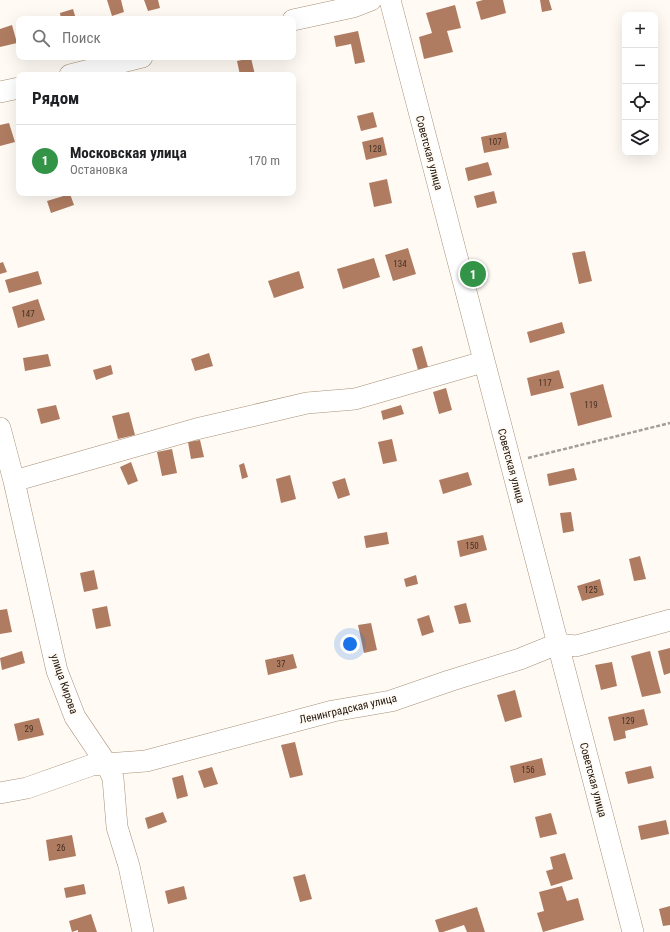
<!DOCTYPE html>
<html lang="ru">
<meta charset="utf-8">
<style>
body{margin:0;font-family:"Roboto Condensed",sans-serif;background:#f6f6f6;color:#202124}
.controls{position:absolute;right:12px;top:12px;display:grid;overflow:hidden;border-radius:8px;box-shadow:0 4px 16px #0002}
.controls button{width:36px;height:36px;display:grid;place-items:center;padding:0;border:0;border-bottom:1px solid #e0e0e0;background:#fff;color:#202124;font:20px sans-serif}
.you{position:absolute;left:350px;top:644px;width:14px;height:14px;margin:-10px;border:3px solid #fff;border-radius:50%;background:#1a73e8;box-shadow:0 0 0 6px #1a73e833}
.badge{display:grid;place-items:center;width:26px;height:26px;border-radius:50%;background:#339347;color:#fff;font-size:13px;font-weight:700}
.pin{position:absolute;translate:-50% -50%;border:2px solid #fff;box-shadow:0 1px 4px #0006}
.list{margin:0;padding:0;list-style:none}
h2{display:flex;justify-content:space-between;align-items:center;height:52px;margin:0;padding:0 16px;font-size:17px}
h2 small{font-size:13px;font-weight:400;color:#757577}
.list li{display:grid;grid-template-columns:26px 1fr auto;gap:12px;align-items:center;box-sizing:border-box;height:72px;padding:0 16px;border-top:1px solid #e0e0e0}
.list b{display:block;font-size:15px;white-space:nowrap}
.list p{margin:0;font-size:13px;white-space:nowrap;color:#757577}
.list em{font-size:13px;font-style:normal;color:#757577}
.icon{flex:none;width:22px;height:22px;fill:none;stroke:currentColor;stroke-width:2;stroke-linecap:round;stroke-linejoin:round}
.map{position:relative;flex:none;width:670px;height:932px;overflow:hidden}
.search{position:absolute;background:#fff;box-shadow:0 4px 16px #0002;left:16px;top:16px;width:280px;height:44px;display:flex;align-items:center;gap:10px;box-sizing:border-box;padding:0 14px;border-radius:8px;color:#757577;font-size:15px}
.panel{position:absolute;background:#fff;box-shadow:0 4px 16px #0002;left:16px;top:72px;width:280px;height:124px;border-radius:8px}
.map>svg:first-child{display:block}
.building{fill:#af7c61}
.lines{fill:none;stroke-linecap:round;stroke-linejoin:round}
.minor-casing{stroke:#a89178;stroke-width:22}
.path{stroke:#a59e97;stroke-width:2.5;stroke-dasharray:4 2;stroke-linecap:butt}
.minor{stroke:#fff;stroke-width:21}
.labels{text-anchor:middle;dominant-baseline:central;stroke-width:3.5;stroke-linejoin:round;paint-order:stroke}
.number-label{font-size:9px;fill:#443023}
.street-label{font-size:11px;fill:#20170e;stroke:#fffaf4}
</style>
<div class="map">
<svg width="670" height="932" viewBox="0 0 670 932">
<rect width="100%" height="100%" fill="#fffaf4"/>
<!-- building -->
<path class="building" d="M107,0H121L124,12L112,16Z
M144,0H158L160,8L148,11Z
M483,0H503L506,13L481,20L476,2Z
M540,0H549L552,10L542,12Z
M455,5L461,28L447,31L453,52L424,59L419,37L432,33L426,13Z
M73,9L76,19H61L60,13Z
M12,25L17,43L0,47V29Z
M358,31L365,62L355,64L351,44L336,47L334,36Z
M251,58L255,75H240L237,61Z
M373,112L377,127L361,131L357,116Z
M9,123L15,142L0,146V125Z
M506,132L509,148L484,153L481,137Z
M383,137L387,155L366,160L362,142Z
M488,162L492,175L468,181L465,168Z
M387,179L392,203L374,207L369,183Z
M494,191L497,203L477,208L474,196Z
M70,194L74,205L51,213L47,201Z
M408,248L416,274L393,281L385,255Z
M585,251L592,281L579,284L572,253Z
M374,258L380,277L343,289L337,269Z
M3,262L7,272L0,274V263Z
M38,271L42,284L9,293L5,280Z
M299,271L304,288L274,298L268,281Z
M38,299L45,320L18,328L12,307Z
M562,322L565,333L530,343L527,332Z
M422,346L428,367L418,370L412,349Z
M209,353L213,366L195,371L191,359Z
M48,354L51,366L25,371L23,358Z
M111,365L113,374L96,380L93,370Z
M559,370L564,388L531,396L527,378Z
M603,384L612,417L578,426L570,393Z
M446,388L452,410L439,414L433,392Z
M56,405L60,419L41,424L37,409Z
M401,405L404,414L383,420L381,411Z
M129,412L135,435L118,439L112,416Z
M392,439L397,461L383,464L378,442Z
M200,440L204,457L191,459L188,442Z
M172,449L177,473L162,476L157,452Z
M131,462L138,481L128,485L120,467Z
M244,463L248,477L242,479L239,465Z
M574,468L577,480L549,486L547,474Z
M468,472L472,485L443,494L439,480Z
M290,475L296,499L281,503L276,479Z
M345,478L350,495L338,499L332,482Z
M571,512L574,531L563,533L560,513Z
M387,532L389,544L366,548L364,536Z
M483,535L487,550L460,557L457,541Z
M640,556L646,579L634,581L629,559Z
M94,570L98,589L84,592L80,573Z
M416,575L418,584L406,587L404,579Z
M600,579L604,595L582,601L577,586Z
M466,603L471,622L459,624L454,606Z
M107,606L111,626L96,629L92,609Z
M7,609L12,632L0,634V610Z
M429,615L434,632L422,636L417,619Z
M371,623L377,650L364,653L358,625Z
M670,648V673L664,675L658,651Z
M22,651L25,663L2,670L0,658Z
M650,651L661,693L642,697L631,656Z
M293,654L297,668L268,675L265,660Z
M612,662L617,686L601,690L595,665Z
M515,690L522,717L505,722L497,695Z
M644,709L648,725L625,731L626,738L614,741L608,717Z
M39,718L44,735L18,741L14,724Z
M295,742L303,775L290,778L281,745Z
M542,758L546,775L514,783L510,766Z
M651,766L654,778L628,784L625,772Z
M212,767L218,784L204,788L198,771Z
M183,775L188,796L177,799L172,778Z
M163,812L167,822L148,829L145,818Z
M551,813L557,834L540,838L535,817Z
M666,820L669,834L641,840L638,826Z
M72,835L76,856L49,861L46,840Z
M565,853L573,879L551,886L546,871L553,869L550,857Z
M305,874L312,899L300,902L293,877Z
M84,884L86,894L66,898L64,888Z
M184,886L187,899L168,904L165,891Z
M562,886L567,901L578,898L584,920L543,932L537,913L544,911L539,892Z
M670,906V925L663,926L659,909Z
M477,907L485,932H467L464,925L443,932H439L435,920Z
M91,914L97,932H78V930L72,932L69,921Z"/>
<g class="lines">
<!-- minor casing -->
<g class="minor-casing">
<path id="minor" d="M390,0L633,932
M293,20L353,7L371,0
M70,75L142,57
M0,92L19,88
M0,428L14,481L57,671L75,717L106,763L113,778L117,827L129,866L143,932
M14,481L196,429L307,403L355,399L483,362
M0,793L27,788L92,765L146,761L333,711L391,701L449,681L520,659L557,644L576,646L670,620"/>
</g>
<!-- path -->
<path class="path" d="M528,458L670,423"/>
<!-- minor -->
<use href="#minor" class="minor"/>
</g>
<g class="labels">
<!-- number labels -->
<g class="number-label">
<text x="495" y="142">107</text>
<text x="375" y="149">128</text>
<text x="400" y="264">134</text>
<text x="28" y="314">147</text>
<text x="545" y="383">117</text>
<text x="591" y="405">119</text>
<text x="472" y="546">150</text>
<text x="591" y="590">125</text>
<text x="281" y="664">37</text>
<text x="628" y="721">129</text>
<text x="29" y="729">29</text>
<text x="528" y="770">156</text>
<text x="61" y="848">26</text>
</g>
<!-- street labels -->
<g class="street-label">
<text transform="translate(429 153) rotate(75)">Советская улица</text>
<text transform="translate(511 466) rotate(75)">Советская улица</text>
<text transform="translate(64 684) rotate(71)">улица Кирова</text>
<text transform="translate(348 709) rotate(-13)">Ленинградская улица</text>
<text transform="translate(593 780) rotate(75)">Советская улица</text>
</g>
</g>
</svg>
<div class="controls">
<button>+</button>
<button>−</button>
<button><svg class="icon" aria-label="locate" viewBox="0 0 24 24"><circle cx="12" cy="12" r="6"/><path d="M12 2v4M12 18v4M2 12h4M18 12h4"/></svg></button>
<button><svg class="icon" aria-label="layers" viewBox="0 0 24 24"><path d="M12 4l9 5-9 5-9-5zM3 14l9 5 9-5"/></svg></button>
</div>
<div class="you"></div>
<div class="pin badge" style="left:473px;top:274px">1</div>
<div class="search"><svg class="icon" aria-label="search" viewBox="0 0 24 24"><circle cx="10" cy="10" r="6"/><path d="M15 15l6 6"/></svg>Поиск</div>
<section class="panel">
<h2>Рядом<small></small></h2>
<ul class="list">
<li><span class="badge">1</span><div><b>Московская улица</b><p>Остановка</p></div><em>170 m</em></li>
</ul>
</section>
</div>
